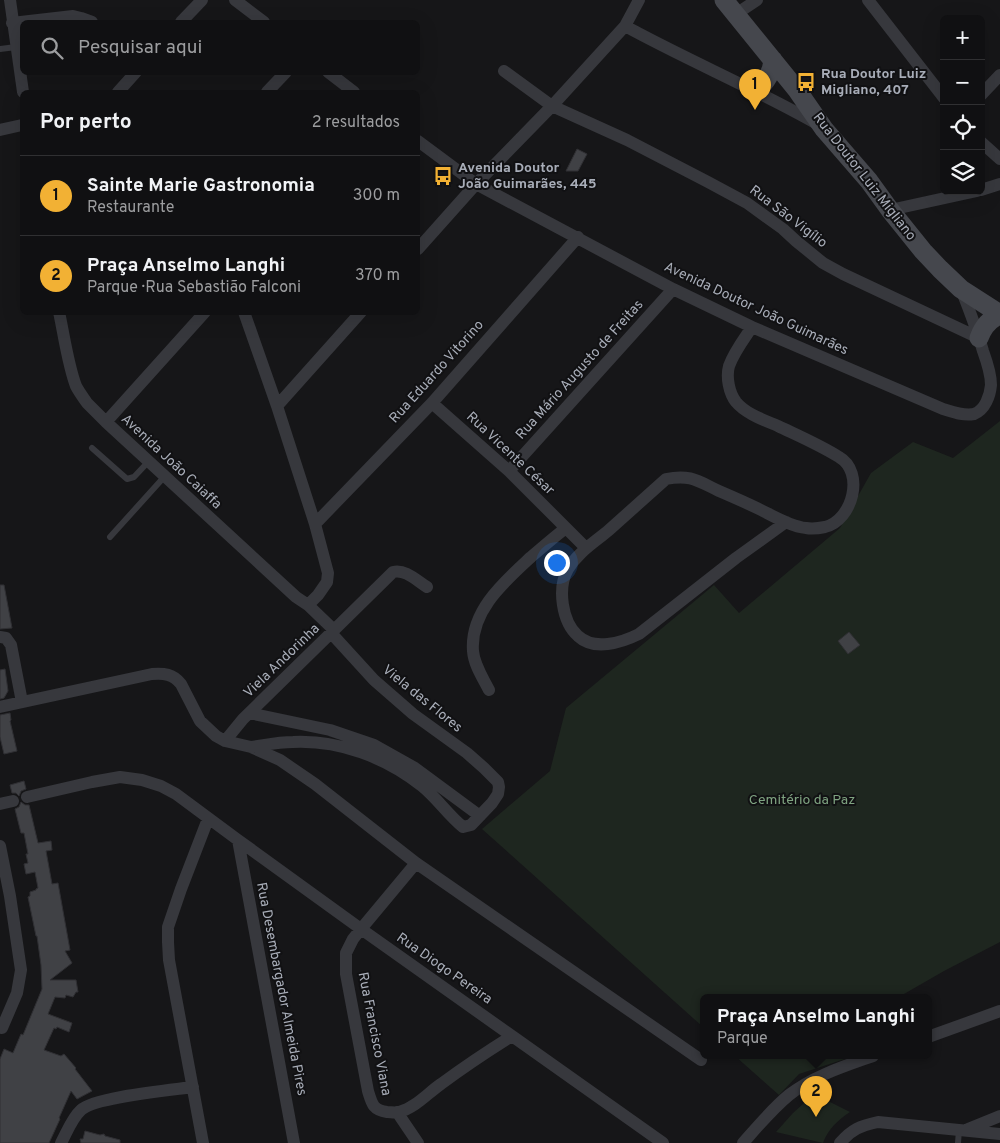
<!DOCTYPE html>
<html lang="pt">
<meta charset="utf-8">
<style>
body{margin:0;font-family:Overpass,sans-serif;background:#19191b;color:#f1f3f6}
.controls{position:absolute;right:15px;top:15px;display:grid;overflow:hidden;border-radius:8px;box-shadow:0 5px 20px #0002}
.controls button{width:45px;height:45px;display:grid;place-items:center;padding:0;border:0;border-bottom:1px solid #303032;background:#101012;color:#f1f3f6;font:25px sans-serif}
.you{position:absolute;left:556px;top:562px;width:18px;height:18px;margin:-12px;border:4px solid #fff;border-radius:50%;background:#1a73e8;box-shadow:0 0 0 8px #1a73e833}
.badge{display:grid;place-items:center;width:32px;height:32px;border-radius:50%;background:#f2b134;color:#111;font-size:16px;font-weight:700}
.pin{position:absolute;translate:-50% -41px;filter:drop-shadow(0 1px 2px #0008)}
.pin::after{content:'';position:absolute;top:26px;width:18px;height:15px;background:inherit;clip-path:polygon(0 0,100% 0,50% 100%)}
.popup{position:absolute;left:700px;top:994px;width:232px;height:65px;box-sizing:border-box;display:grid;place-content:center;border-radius:8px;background:#101012;filter:drop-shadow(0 1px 4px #0005);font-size:16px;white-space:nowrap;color:#9c9d9f}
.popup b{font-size:19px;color:#f1f3f6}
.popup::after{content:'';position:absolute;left:50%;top:100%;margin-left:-10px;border:10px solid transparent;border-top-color:#101012}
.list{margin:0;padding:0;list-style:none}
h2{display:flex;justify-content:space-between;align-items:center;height:65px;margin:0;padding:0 20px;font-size:21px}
h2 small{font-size:16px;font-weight:400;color:#9c9d9f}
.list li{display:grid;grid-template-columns:32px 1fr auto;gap:15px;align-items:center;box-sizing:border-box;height:80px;padding:0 20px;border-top:1px solid #303032}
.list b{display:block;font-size:19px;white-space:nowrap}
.list p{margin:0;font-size:16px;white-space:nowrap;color:#9c9d9f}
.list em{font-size:16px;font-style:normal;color:#9c9d9f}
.icon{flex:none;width:28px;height:28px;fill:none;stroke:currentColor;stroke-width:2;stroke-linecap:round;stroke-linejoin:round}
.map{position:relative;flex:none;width:1000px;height:1143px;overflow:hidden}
.search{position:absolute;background:#101012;box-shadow:0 5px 20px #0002;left:20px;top:20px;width:400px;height:55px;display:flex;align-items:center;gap:12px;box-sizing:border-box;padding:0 18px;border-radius:8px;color:#9c9d9f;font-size:19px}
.panel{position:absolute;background:#101012;box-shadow:0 5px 20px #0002;left:20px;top:90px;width:400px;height:225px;border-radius:8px}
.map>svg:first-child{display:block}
.green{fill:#1e261f}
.building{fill:#404145;stroke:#303034}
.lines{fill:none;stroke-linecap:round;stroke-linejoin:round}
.service{stroke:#37383d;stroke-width:6}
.minor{stroke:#37383d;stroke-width:12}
.secondary{stroke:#45474d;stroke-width:19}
.labels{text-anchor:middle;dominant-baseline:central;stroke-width:4;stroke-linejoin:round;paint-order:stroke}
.poi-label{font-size:14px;font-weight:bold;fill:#a8adb8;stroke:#111113;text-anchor:start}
.street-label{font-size:14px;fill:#a8adb8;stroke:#111113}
.park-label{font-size:14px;fill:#7fa381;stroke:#111113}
</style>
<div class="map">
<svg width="1000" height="1143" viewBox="0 0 1000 1143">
<rect width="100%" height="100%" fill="#161618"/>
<!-- green -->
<path class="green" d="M1000,421V942L944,971L897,998H704L703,1027L482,829L550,771L566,708L714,585L739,613L840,528L871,473L913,442L953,458Z
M735,1056H854L799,1074L779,1095Z
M814,1094L850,1112C838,1120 828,1129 823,1143L776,1132L793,1113Z"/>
<!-- building -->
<path class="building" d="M577,149L587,154L578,171H566Z
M0,585H4L12,628L0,629Z
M849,632L860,645L848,654L838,641Z
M5,669L8,691L4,698L0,699V670Z
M10,713L11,720L10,721L17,751L4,754L0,737V715Z
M24,781L26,789L21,791L19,796L16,793H12L10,785Z
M21,802L25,805H29L38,843L51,841L52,850L46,851L52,884L58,883L70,950L65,951L72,963L50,980H76L78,992H76L73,997L66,995L65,998L55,997L48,1014L72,1023L69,1032L57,1027L56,1029L54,1028L44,1050L61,1056L64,1054L76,1068L75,1069L92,1091L77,1099L71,1091L59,1118L60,1119L49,1143H0V1059L4,1049L13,1053L21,1034L23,1035L42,989L41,965L37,936H36L28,897L30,896V892L36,890V889L38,888L35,872L26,874L24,864L28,863L26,854H28L24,833H21L15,809L19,807Z
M85,1131L100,1135L104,1134L105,1136L120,1140V1143H81L80,1139H83Z"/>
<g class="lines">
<!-- service -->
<path class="service" d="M0,49L16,47
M92,448L127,479L134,477L149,461
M110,537L165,476
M958,1143L959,1130"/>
<!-- minor -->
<path class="minor" d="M10,0L23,92
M235,0L264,22
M868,0L944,98
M736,14L757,0
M181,22L202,0
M12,23L73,16L81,18L92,22
M625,26C689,61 756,89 819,125
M504,71L552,106L627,140L708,182L747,203L783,229L796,241L823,263L843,274L979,338
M328,72L354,92
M118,92L136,72
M267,92L286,72
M981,95L1000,75
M0,130L22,125
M418,141L476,184L673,289L752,327L943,409C953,412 963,416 974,414C985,410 990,396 991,385C991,374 987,362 983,351C977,330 969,309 961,289
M981,142L1000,159
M981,190L1000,184
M890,210L977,191
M418,249L476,184L552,106L625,26L639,0
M59,312C64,335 68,365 76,386C79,392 83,397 87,403L106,422L296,597L308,605L334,630L243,719L225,741
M244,312L277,406
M752,327C744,339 734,352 729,366C726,377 729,393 736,402C746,414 764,420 778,426C799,436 820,445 839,457C865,472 853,520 825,527C820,528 812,529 806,528C792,527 773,516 761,510C747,503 733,497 719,491C698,481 690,474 666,479C647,496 628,513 609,530C595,542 578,552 568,569C557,588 562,622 578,636C594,651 621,643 639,634L736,558L786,522
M432,403L509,471L566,528
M106,422L205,312
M509,471L673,289
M315,524L432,403L578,237
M308,605L318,595L327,582L328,573L315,524L277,406L361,312
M334,630L393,572C406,569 417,581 427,587
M0,637L6,638L11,645L22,702
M489,690C483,678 474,665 473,651C470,611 504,582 531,557C543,547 554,537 566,528L586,548
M0,707L152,674C164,673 173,674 181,684L200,721L216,736L225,741L251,747L280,760L315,784L416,863L701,1060
M249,713L330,730L374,745L415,768L480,816
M251,747C265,745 279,742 293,742C340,740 385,757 422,786C437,798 448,815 463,827L471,825L492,803L498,794L499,787L498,782L484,768L467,753L413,714L374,680L332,634
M27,797L92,782L120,777L142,780L161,786L176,794L238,840L361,929L663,1143
M0,804L13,801
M238,840L294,1143
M0,846L10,896L21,970L17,993L2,1028L0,1027
M416,863L361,929L353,939L346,953V974L368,1091C372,1104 373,1110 387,1112C391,1112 395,1113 399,1112C415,1108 428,1093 441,1084C464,1067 488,1051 512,1036
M928,1037L1000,1011
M397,1112L418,1143
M968,1129L1000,1116
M61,1143C67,1132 72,1118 81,1110C94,1097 171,1090 193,1087
M203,1143L169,960L168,942V927L181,889L208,819
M743,1143C757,1127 772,1109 789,1095C813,1076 845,1066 873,1056
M840,1143C852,1129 860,1126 878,1122L1000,1134"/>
<!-- secondary -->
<path class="secondary" d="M724,0L797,90L824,129L869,181L890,210L923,251L940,269L961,289L1000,314
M755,91C766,83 772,73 773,60
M979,338C983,327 989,319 1000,315"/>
</g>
<!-- icons -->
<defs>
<g id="bus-bare" transform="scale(1.5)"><path d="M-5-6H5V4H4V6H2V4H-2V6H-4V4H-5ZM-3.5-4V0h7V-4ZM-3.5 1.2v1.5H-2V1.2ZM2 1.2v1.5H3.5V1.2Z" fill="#f2b134" stroke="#111113" stroke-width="2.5" paint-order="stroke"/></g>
</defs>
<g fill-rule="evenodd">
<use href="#bus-bare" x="806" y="82"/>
<use href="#bus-bare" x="443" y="176"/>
</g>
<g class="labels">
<!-- poi labels -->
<g class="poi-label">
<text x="821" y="74">Rua Doutor Luiz<tspan x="821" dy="16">Migliano, 407</tspan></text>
<text x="458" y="168">Avenida Doutor<tspan x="458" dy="16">João Guimarães, 445</tspan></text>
</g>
<!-- street labels -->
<g class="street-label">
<text transform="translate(864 177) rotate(52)">Rua Doutor Luiz Migliano</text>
<text transform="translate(788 217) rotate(37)">Rua São Vigílio</text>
<text transform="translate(756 309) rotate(25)">Avenida Doutor João Guimarães</text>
<text transform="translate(580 370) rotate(-48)">Rua Mário Augusto de Freitas</text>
<text transform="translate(437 372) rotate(-48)">Rua Eduardo Vitorino</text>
<text transform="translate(510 454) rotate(43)">Rua Vicente César</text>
<text transform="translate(171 462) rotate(43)">Avenida João Caiaffa</text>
<text transform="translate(282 661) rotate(-44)">Viela Andorinha</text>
<text transform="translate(422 699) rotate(39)">Viela das Flores</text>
<text transform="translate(444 969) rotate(35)">Rua Diogo Pereira</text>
<text transform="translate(281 989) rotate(79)">Rua Desembargador Almeida Pires</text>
<text transform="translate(374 1034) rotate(79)">Rua Francisco Viana</text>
</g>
<!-- park labels -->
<g class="park-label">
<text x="802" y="800">Cemitério da Paz</text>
</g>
</g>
</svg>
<div class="controls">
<button>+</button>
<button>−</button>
<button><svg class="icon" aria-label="locate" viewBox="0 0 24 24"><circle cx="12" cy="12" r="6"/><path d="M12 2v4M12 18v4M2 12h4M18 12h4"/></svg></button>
<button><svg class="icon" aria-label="layers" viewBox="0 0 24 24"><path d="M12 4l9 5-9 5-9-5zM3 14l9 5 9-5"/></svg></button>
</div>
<div class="you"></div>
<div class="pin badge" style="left:755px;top:110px">1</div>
<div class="pin badge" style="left:816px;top:1117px">2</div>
<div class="popup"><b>Praça Anselmo Langhi</b>Parque</div>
<div class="search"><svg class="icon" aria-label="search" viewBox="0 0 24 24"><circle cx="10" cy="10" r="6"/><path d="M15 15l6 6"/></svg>Pesquisar aqui</div>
<section class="panel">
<h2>Por perto<small>2 resultados</small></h2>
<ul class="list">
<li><span class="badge">1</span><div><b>Sainte Marie Gastronomia</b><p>Restaurante</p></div><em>300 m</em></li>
<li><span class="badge">2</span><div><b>Praça Anselmo Langhi</b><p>Parque · Rua Sebastião Falconi</p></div><em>370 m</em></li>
</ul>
</section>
</div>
